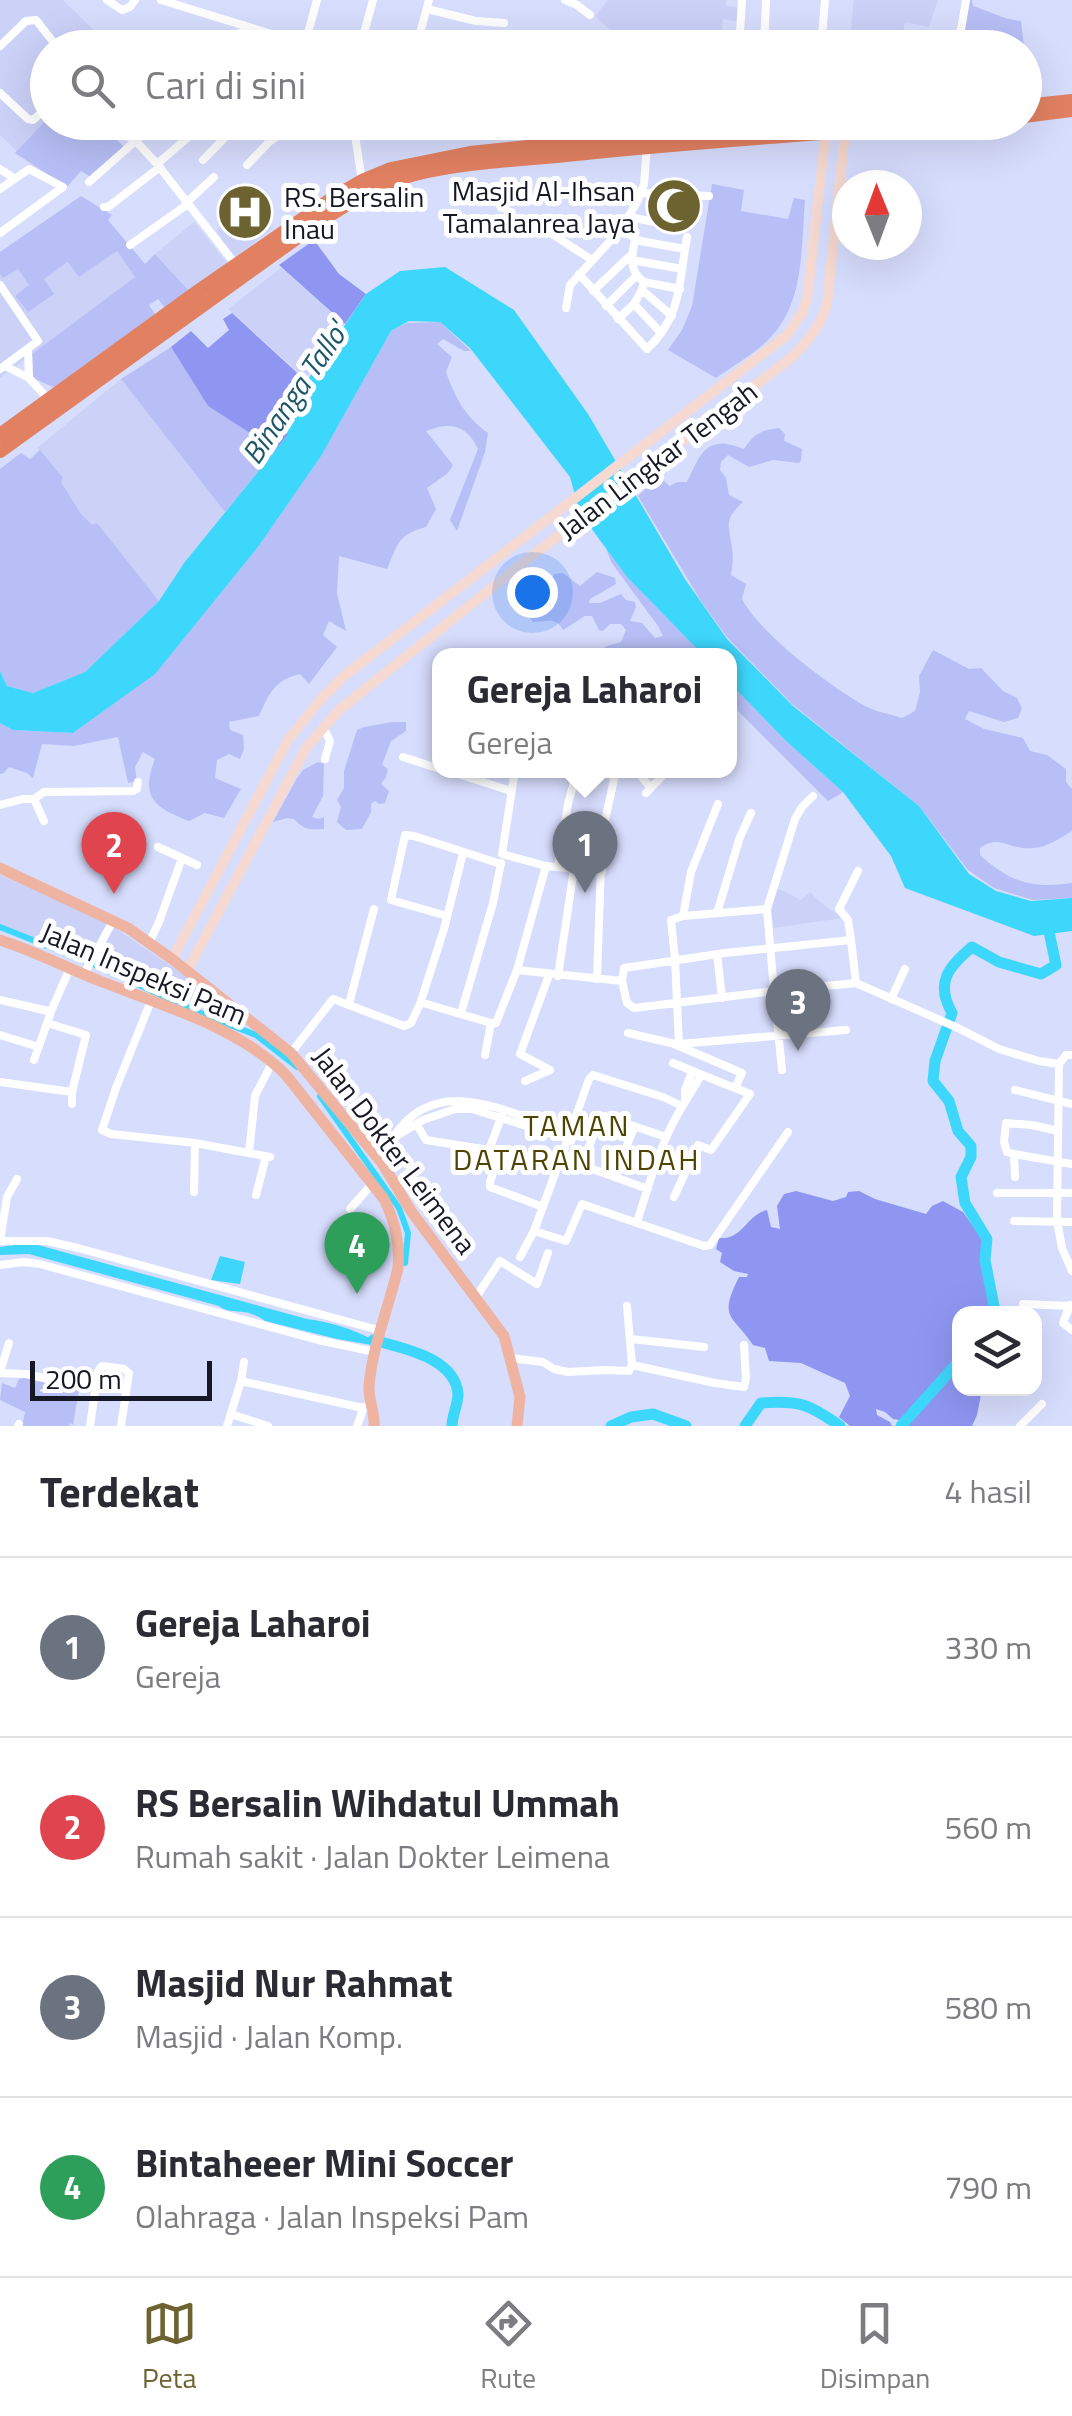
<!DOCTYPE html>
<html lang="id">
<meta charset="utf-8">
<style>
body{margin:0;font-family:"Titillium Web",sans-serif;background:#f2f2f3;color:#2b2b33}
.controls{position:absolute;right:30px;bottom:30px;display:grid;overflow:hidden;border-radius:20px;box-shadow:0 10px 40px #0002}
.controls button{width:90px;height:90px;display:grid;place-items:center;padding:0;border:0;border-bottom:2px solid #e1e1e2;background:#fff;color:#2b2b33;font:50px sans-serif}
.compass{position:absolute;left:832px;top:170px;width:90px;height:90px;border-radius:50%;background:#fff;box-shadow:0 10px 40px #0002;rotate:359deg}
.scale{position:absolute;left:30px;bottom:25px;width:182px;box-sizing:border-box;padding-left:10px;border:5px solid #161826;border-top:0;font-size:28px;line-height:35px;white-space:nowrap;color:#161826;-webkit-text-stroke:8px #fff;paint-order:stroke}
.you{position:absolute;left:532px;top:592px;width:35px;height:35px;margin:-25px;border:8px solid #fff;border-radius:50%;background:#1a73e8;box-shadow:0 0 0 15px #1a73e833}
.badge{display:grid;place-items:center;width:65px;height:65px;border-radius:50%;background:#6d6330;color:#fff;font-size:32px;font-weight:700}
.pin{position:absolute;translate:-50% -82px;filter:drop-shadow(0 2px 5px #0008)}
.pin::after{content:'';position:absolute;top:52px;width:35px;height:30px;background:inherit;clip-path:polygon(0 0,100% 0,50% 100%)}
.popup{position:absolute;left:432px;top:648px;width:305px;height:130px;box-sizing:border-box;display:grid;place-content:center;border-radius:20px;background:#fff;filter:drop-shadow(0 2px 8px #0005);font-size:32px;white-space:nowrap;color:#7c7c81}
.popup b{font-size:38px;color:#2b2b33}
.popup::after{content:'';position:absolute;left:50%;top:100%;margin-left:-20px;border:20px solid transparent;border-top-color:#fff}
.list{margin:0;padding:0;list-style:none}
h2{display:flex;justify-content:space-between;align-items:center;height:130px;margin:0;padding:0 40px;font-size:42px}
h2 small{font-size:32px;font-weight:400;color:#7c7c81}
.list li{display:grid;grid-template-columns:65px 1fr auto;gap:30px;align-items:center;box-sizing:border-box;height:180px;padding:0 40px;border-top:2px solid #e1e1e2}
.list b{display:block;font-size:38px;white-space:nowrap}
.list p{margin:0;font-size:32px;white-space:nowrap;color:#7c7c81}
.list em{font-size:32px;font-style:normal;color:#7c7c81}
.icon{flex:none;width:55px;height:55px;fill:none;stroke:currentColor;stroke-width:2;stroke-linecap:round;stroke-linejoin:round}
.map{position:relative;flex:none;width:1072px;height:1426px;overflow:hidden}
.search{position:absolute;background:#fff;box-shadow:0 10px 40px #0002;left:30px;right:30px;top:30px;height:110px;display:flex;align-items:center;gap:25px;box-sizing:border-box;padding:0 35px;border-radius:55px;color:#7c7c81;font-size:38px}
.sheet{height:850px;background:#fff}
nav{display:flex;justify-content:space-around;align-items:center;box-sizing:border-box;height:140px;border-top:2px solid #e1e1e2;background:#fff;font-size:28px;color:#7c7c81}
nav a{display:grid;justify-items:center;gap:5px}
nav .on{color:#6d6330}
.map>svg:first-child{display:block}
.built{fill:#cbd1f7}
.green{fill:#b7bff6}
.forest{fill:#8e96f1}
.water{fill:#3ed7fc}
.lines{fill:none;stroke-linecap:round;stroke-linejoin:round}
.canal{stroke:#3ed7fc;stroke-width:6}
.river{stroke:#3ed7fc;stroke-width:11}
.street{stroke:#fff;stroke-width:8}
.secondary{stroke:#f6d9d0;stroke-width:10}
.primary{stroke:#eeb3a1;stroke-width:11}
.highway{stroke:#e28162;stroke-width:14}
.labels{text-anchor:middle;dominant-baseline:central;stroke-width:10;stroke-linejoin:round;paint-order:stroke}
.poi-label{font-size:28px;fill:#161826;stroke:#fff;text-anchor:end}
.street-label{font-size:28px;fill:#161826;stroke:#fff}
.water-label{font-size:30px;font-style:italic;fill:#1b5767;stroke:#fff}
.neighbourhood-label{font-size:30px;letter-spacing:2.5px;fill:#504400;stroke:#fff}
</style>
<div class="map">
<svg width="1072" height="1426" viewBox="0 0 1072 1426">
<rect width="100%" height="100%" fill="#d7ddfd"/>
<!-- built -->
<path class="built" d="M0,0H63L111,47L48,48L47,119L17,151L0,135Z
M608,0H726V6L738,7L737,21L723,19L720,47L569,48L577,39L589,44H597L610,30L595,16Z
M854,0H938L929,27L905,22L900,47H849Z
M244,195L273,228L235,257L216,231Z
M194,222L228,264L189,291L155,254Z
M117,251L135,277L0,378V274L3,278L18,269L29,285L43,279L69,262L80,276Z
M281,268L344,323L305,378L228,309Z
M121,379L225,512L184,563L159,601L97,523L92,526L81,514L61,482L63,478L37,448Z
M0,875L103,920L215,996L208,1009L0,924Z
M777,888L801,900L810,892L820,902L842,918L774,928L769,905Z"/>
<!-- green -->
<path class="green" d="M968,0H972L973,6L1008,19L1021,21L1024,47L962,48Z
M47,119L48,122L100,123L127,150L94,179L81,171L67,187L15,153Z
M712,184L744,190L741,211L788,219L794,198L805,200C801,248 805,305 767,341C752,355 733,366 716,378L668,350L682,330L692,306Z
M81,196L112,215L108,220L145,264L155,254L189,291L166,309L158,299L149,305L155,314L55,388L33,378L32,354L135,277L117,251L79,277L68,262L44,279L54,294L28,312L15,296L29,285L18,269L3,278L0,274V252Z
M440,322L471,351H464L443,339L437,344L452,357L446,372C455,397 465,417 488,433L485,452L457,531L450,520L478,449C467,425 450,421 426,431L453,465L448,473L427,488L436,509L426,527C397,535 398,544 387,569L339,556L337,593L346,631L329,621L323,635L337,647L309,684L300,674C274,680 269,694 259,716L229,722L230,730L243,735L244,749L240,759L229,754L217,760L215,778L241,789L224,818L205,813L189,821C154,808 140,797 155,759L143,752L135,767L137,781L128,783L118,737L74,746L42,744L33,778L27,773L9,767L4,773L0,774V723L13,730L73,733L154,674L258,547L320,457L391,331L407,323Z
M171,347L208,406L276,450L225,512L121,379Z
M779,428L785,434L784,441L802,449L801,460L799,463L773,460L749,467L728,455L721,462L720,470L726,478L729,495L743,502C723,520 729,525 732,549C734,558 732,567 731,575L746,584L742,599C760,634 830,686 865,706C876,712 890,714 902,718L915,711L920,692L919,676L933,650L969,669L981,668L1003,691L1017,698L1022,708L1018,718L1004,722L969,711L965,719L984,729L1023,738L1030,751L1047,755L1066,769V782L1072,789V831C1060,838 1048,847 1034,848C1008,851 1001,833 980,848V855C1010,882 1031,889 1072,883V898L1033,900L994,888L968,870L919,806L792,704L726,636L701,601L638,496L659,477L670,486L677,482H687C701,453 706,434 744,449C754,434 761,430 779,428Z
M40,450L63,478L61,482L81,514L92,525L97,523L159,601L85,672L33,693L7,686L0,671V469L21,453L30,459Z
M606,548L627,577L703,655H596L595,654L607,646L621,642L626,630L621,624H610L603,631L599,630L592,616H585L563,630C556,616 546,622 533,622L530,618L532,610L541,607V603L533,594L535,588L548,590L554,574L563,573L580,586L597,572L615,578L616,584L590,599L589,603H600L621,594L626,600L635,602L636,607L630,621L642,623L655,638L663,636L658,626L611,562Z
M730,683L786,741L843,792L828,801L730,703Z
M392,722H406V731L391,741L382,765L388,769L386,777L381,784L389,791L385,803L379,804L375,801L371,804V812L362,829L346,830L337,822L341,807L337,800L344,788V771L357,730L364,727Z
M318,762L324,764L323,796L312,817L319,819L324,817V829C310,830 304,830 294,819L287,818L273,822L297,778L303,770Z
M28,1377L80,1383L73,1425L70,1423L69,1426H22L25,1412L0,1400L2,1383L15,1388L19,1379Z"/>
<!-- forest -->
<path class="forest" d="M314,240L339,274L366,294L345,324L279,265Z
M232,313L306,381L287,410V436L276,450L208,406L171,347L191,331L208,348L229,330L223,319Z
M796,1191L833,1201L846,1197L848,1192L859,1191L875,1199L926,1214L932,1206L943,1201L963,1212L983,1240V1262L1000,1307L1017,1310L1015,1313L960,1314V1388L982,1389L977,1415L972,1426H908L910,1422L893,1419L885,1412L876,1409L877,1415L890,1422L892,1426H850L839,1417L850,1396L845,1383L801,1363L769,1361L765,1348L753,1345C732,1314 718,1319 739,1277H747L748,1274L734,1271L720,1262L722,1253L716,1249L719,1238C743,1240 746,1215 767,1210L771,1227L780,1229L777,1206L784,1194Z"/>
<!-- water -->
<path class="water" d="M445,267L514,310L588,414L685,579L727,639L793,706L919,806L969,874L996,891L1031,901L1072,898V931L1034,936L905,888L891,856L843,792L786,741L730,683V656L703,655L627,577L580,513L570,477L470,348L440,322L409,321L391,331L321,456L258,547L155,674L73,733L13,730L0,723V671L7,686L33,693L85,672L159,601L184,563L287,436V410L366,294L400,271Z
M14,1245H38L307,1319C330,1322 353,1329 373,1340L372,1345L337,1339L265,1321C245,1306 232,1316 219,1306L29,1254L0,1255V1247Z
M220,1256L245,1262L240,1284L211,1280Z"/>
<g class="lines">
<!-- canal -->
<path class="canal" d="M0,927L93,964L207,1016L256,1035L297,1067
M320,1096L399,1208L408,1233L405,1263"/>
<!-- river -->
<path class="river" d="M991,1314L994,1306L985,1260L987,1239L965,1203L961,1177L971,1157V1146L958,1131L949,1101L933,1081L935,1061L952,1013C935,983 948,967 972,947L999,962L1041,974L1056,965L1047,922
M373,1340C401,1348 455,1357 458,1394C458,1405 452,1415 452,1426
M611,1426L631,1417L653,1414L686,1426
M745,1426L761,1403C799,1400 809,1404 840,1426
M901,1426L960,1360"/>
<!-- street -->
<path class="street" d="M107,0L122,10L130,7L135,0
M161,0L317,48
M565,0L577,5L590,15
M427,9L476,21L504,23
M305,44L317,0
M0,46L26,21L36,20L58,48
M238,48L243,25
M360,48L373,0
M416,48L429,0
M739,48L742,0
M764,48L766,0
M821,48L825,0
M958,48L966,0
M0,93L28,119L33,120L48,107
M108,122L121,135L133,138
M123,122L133,138L157,164L236,265
M353,122L362,181
M269,142L299,122
M203,160L240,122
M157,164L206,122
M247,165L269,142L275,122
M0,169L14,178
M89,182L157,122
M0,189L29,169L63,187L0,233
M642,193L709,196
M187,202L214,177
M104,207H108L160,167
M630,217L659,223
M621,229L640,241L685,249
M552,234L592,260
M635,239C632,255 628,271 644,282L642,290L672,316
M130,245L188,204
M632,260L682,269
M579,274L647,349C682,317 679,280 687,237
M644,282L680,289
M0,285L38,341L0,369
M593,291L632,254
M634,304L661,333
M606,306L636,276
M566,308L570,285L621,229L637,202L644,184L647,146
M618,319L634,304L642,290
M28,349L29,378
M5,366L29,378L49,400
M323,727L330,741L325,759
M403,757L440,769
M446,770L511,791
M515,770L502,854L546,866L602,871
M636,770L650,787
M646,793L668,770
M34,799L44,792L133,791L137,789L138,782
M0,805L23,799H34L44,821
M158,847L197,865
M558,867L568,804L577,770
M767,909L795,819L802,807L813,796
M717,913L740,837L751,813
M447,916L391,900L405,835L414,836L501,864
M683,916L691,872L718,804
M851,940L848,920L839,909L858,871
M149,943L159,922L182,858
M717,954L722,998
M517,970L622,981
M84,974L113,921
M549,975L520,1054L550,1070
M558,976L574,869
M597,979L602,835L616,770
M891,999L905,969
M0,1000L48,1011L52,1009L70,968
M151,1001L116,1088L102,1130L111,1134L195,1143L270,1157
M349,1004L374,909
M420,1004L444,929L463,853
M461,1013L493,903L501,863
M47,1023L86,1035L72,1092V1104
M846,1030L679,1044L675,959L671,920L683,916L767,909L774,991L856,983L958,1028L999,1049L1039,1061L1059,1064L1066,1055H1072
M628,1033L675,1044
M0,1035L39,1047
M291,1053L333,999L404,1026L411,1023L420,1004L423,1003L491,1023H496L517,970L546,866
M485,1055L491,1023
M34,1060L52,1009
M673,1063L732,1087
M1059,1064L1057,1221L1062,1248L1072,1271
M782,1070L774,991L634,1008L627,1003L622,981L624,968L725,953L851,940L856,983
M525,1081L550,1070
M0,1082L72,1092
M1015,1090L1072,1104
M685,1098V1090L692,1072
M417,1125L426,1140L489,1150L556,1171
M570,1133L589,1079L593,1075L663,1097L682,1106
M393,1138C436,1070 509,1113 567,1133L565,1138L571,1141L573,1136L567,1133
M463,1146L468,1152L499,1160
M489,1150L502,1115
M249,1153L255,1096L273,1061
M500,1153L490,1182V1187L543,1207
M373,1154L393,1138L423,1120L455,1109H472L565,1138
M1014,1154L1007,1152L1004,1142L1006,1123L1032,1125L1058,1131
M562,1158L648,1189
M582,1165L599,1120L604,1116L666,1137
M614,1177L634,1128
M1015,1177L1014,1154L1072,1164
M194,1192L195,1143
M997,1193H1072
M256,1195L266,1156
M674,1197L698,1145L711,1150L750,1094L735,1088L742,1073L674,1044
M350,1209L372,1184
M1014,1221L1072,1222
M637,1222C646,1194 654,1165 666,1138C675,1115 689,1097 701,1075
M534,1231L566,1241L582,1204L704,1246L710,1245L788,1132
M0,1241H47L78,1248L382,1331
M0,1241L7,1197L17,1179
M520,1257L534,1231L567,1141
M0,1265L23,1262L40,1264L318,1340L375,1352
M476,1297L500,1261L537,1284L548,1253
M1023,1304L1070,1306
M1070,1305L1063,1323L1072,1330
M631,1339L704,1347
M511,1358L543,1362L554,1369L568,1372L606,1370L629,1371L632,1365L627,1306
M632,1365L715,1383L744,1387L746,1378L744,1345
M0,1372L9,1343
M0,1373L26,1374L52,1380L96,1382
M241,1381L363,1408
M231,1414L268,1426
M18,1426L19,1424
M90,1426L98,1371L102,1366L124,1369L129,1373L121,1426
M227,1426L241,1381L244,1362
M357,1426L364,1407
M1020,1426L1042,1404"/>
<!-- secondary -->
<path class="secondary" d="M172,959L288,740L320,700L344,676L787,335L802,313L807,299L826,130
M187,971L306,748L339,710L528,559L792,357C809,340 820,326 827,304L846,122"/>
<!-- primary -->
<path class="primary" d="M0,868L128,928L172,959L291,1053L382,1163L411,1211L504,1336L520,1397L517,1426
M0,940C34,951 67,968 100,981C161,1005 239,1027 286,1075L384,1199C395,1222 400,1242 398,1268C389,1306 372,1348 369,1386C368,1400 375,1411 374,1426"/>
<!-- highway -->
<path class="highway" d="M1024,106L1072,101
M1024,116L1072,110
M0,435L200,290L336,196L362,181L391,169L470,153L567,143L663,133L826,122
M0,451L320,221C350,202 380,183 415,174C464,162 516,160 566,155C695,141 824,134 953,122"/>
</g>
<!-- icons -->
<defs>
<g id="mosque-disc" transform="scale(2.875)"><circle r="9.5" fill="#6d6330" stroke="#fff"/><path d="M3.5-4.9A6 6 0 1 0 3.5 4.9A5 5 0 1 1 3.5-4.9Z" fill="#fff"/></g>
<g id="hospital-disc" transform="scale(2.875)"><circle r="9.5" fill="#6d6330" stroke="#fff"/><path d="M-5-5h3v3.5h4V-5h3V5h-3V1.5h-4V5h-3Z" fill="#fff"/></g>
</defs>
<g fill-rule="evenodd">
<use href="#mosque-disc" x="674" y="206"/>
<use href="#hospital-disc" x="245" y="212"/>
</g>
<g class="labels">
<!-- poi labels -->
<g class="poi-label">
<text x="635" y="190">Masjid Al-Ihsan<tspan x="635" dy="32">Tamalanrea Jaya</tspan></text>
<text x="284" y="196" text-anchor="start">RS. Bersalin<tspan x="284" dy="32">Inau</tspan></text>
</g>
<!-- street labels -->
<g class="street-label">
<text transform="translate(657 460) rotate(-37)">Jalan Lingkar Tengah</text>
<text transform="translate(144 973) rotate(23)">Jalan Inspeksi Pam</text>
<text transform="translate(395 1150) rotate(53)">Jalan Dokter Leimena</text>
</g>
<!-- water labels -->
<g class="water-label">
<text transform="translate(294 393) rotate(-56)">Binanga Tallo'</text>
</g>
<!-- neighbourhood labels -->
<g class="neighbourhood-label">
<text x="577" y="1125">TAMAN<tspan x="577" dy="34">DATARAN INDAH</tspan></text>
</g>
</g>
</svg>
<div class="controls">
<button><svg class="icon" aria-label="layers" viewBox="0 0 24 24"><path d="M12 4l9 5-9 5-9-5zM3 14l9 5 9-5"/></svg></button>
</div>
<svg class="compass" viewBox="-18 -18 36 36"><path d="M0-13l5 13h-10z" fill="#e53935"/><path d="M0 13l5-13h-10z" fill="#7c7c81"/></svg>
<div class="scale">200 m</div>
<div class="you"></div>
<div class="pin badge" style="left:585px;top:893px;background:#6b7280">1</div>
<div class="popup"><b>Gereja Laharoi</b>Gereja</div>
<div class="pin badge" style="left:114px;top:894px;background:#e0444e">2</div>
<div class="pin badge" style="left:798px;top:1051px;background:#6b7280">3</div>
<div class="pin badge" style="left:357px;top:1294px;background:#2e9e5b">4</div>
<div class="search"><svg class="icon" aria-label="search" viewBox="0 0 24 24"><circle cx="10" cy="10" r="6"/><path d="M15 15l6 6"/></svg>Cari di sini</div>
</div>
<section class="sheet">
<h2>Terdekat<small>4 hasil</small></h2>
<ul class="list">
<li><span class="badge" style="background:#6b7280">1</span><div><b>Gereja Laharoi</b><p>Gereja</p></div><em>330 m</em></li>
<li><span class="badge" style="background:#e0444e">2</span><div><b>RS Bersalin Wihdatul Ummah</b><p>Rumah sakit · Jalan Dokter Leimena</p></div><em>560 m</em></li>
<li><span class="badge" style="background:#6b7280">3</span><div><b>Masjid Nur Rahmat</b><p>Masjid · Jalan Komp.</p></div><em>580 m</em></li>
<li><span class="badge" style="background:#2e9e5b">4</span><div><b>Bintaheeer Mini Soccer</b><p>Olahraga · Jalan Inspeksi Pam</p></div><em>790 m</em></li>
</ul>
</section>
<nav>
<a class="on"><svg class="icon" aria-label="map" viewBox="0 0 24 24"><path d="M3 6l6-2 6 2 6-2v14l-6 2-6-2-6 2zM9 4v14M15 6v14"/></svg>Peta</a>
<a><svg class="icon" aria-label="directions" viewBox="0 0 24 24"><path d="M12 3l9 9-9 9-9-9zM9 14v-3h6M13 9l2 2-2 2"/></svg>Rute</a>
<a><svg class="icon" aria-label="saved" viewBox="0 0 24 24"><path d="M7 4h10v16l-5-4-5 4z"/></svg>Disimpan</a>
</nav>
